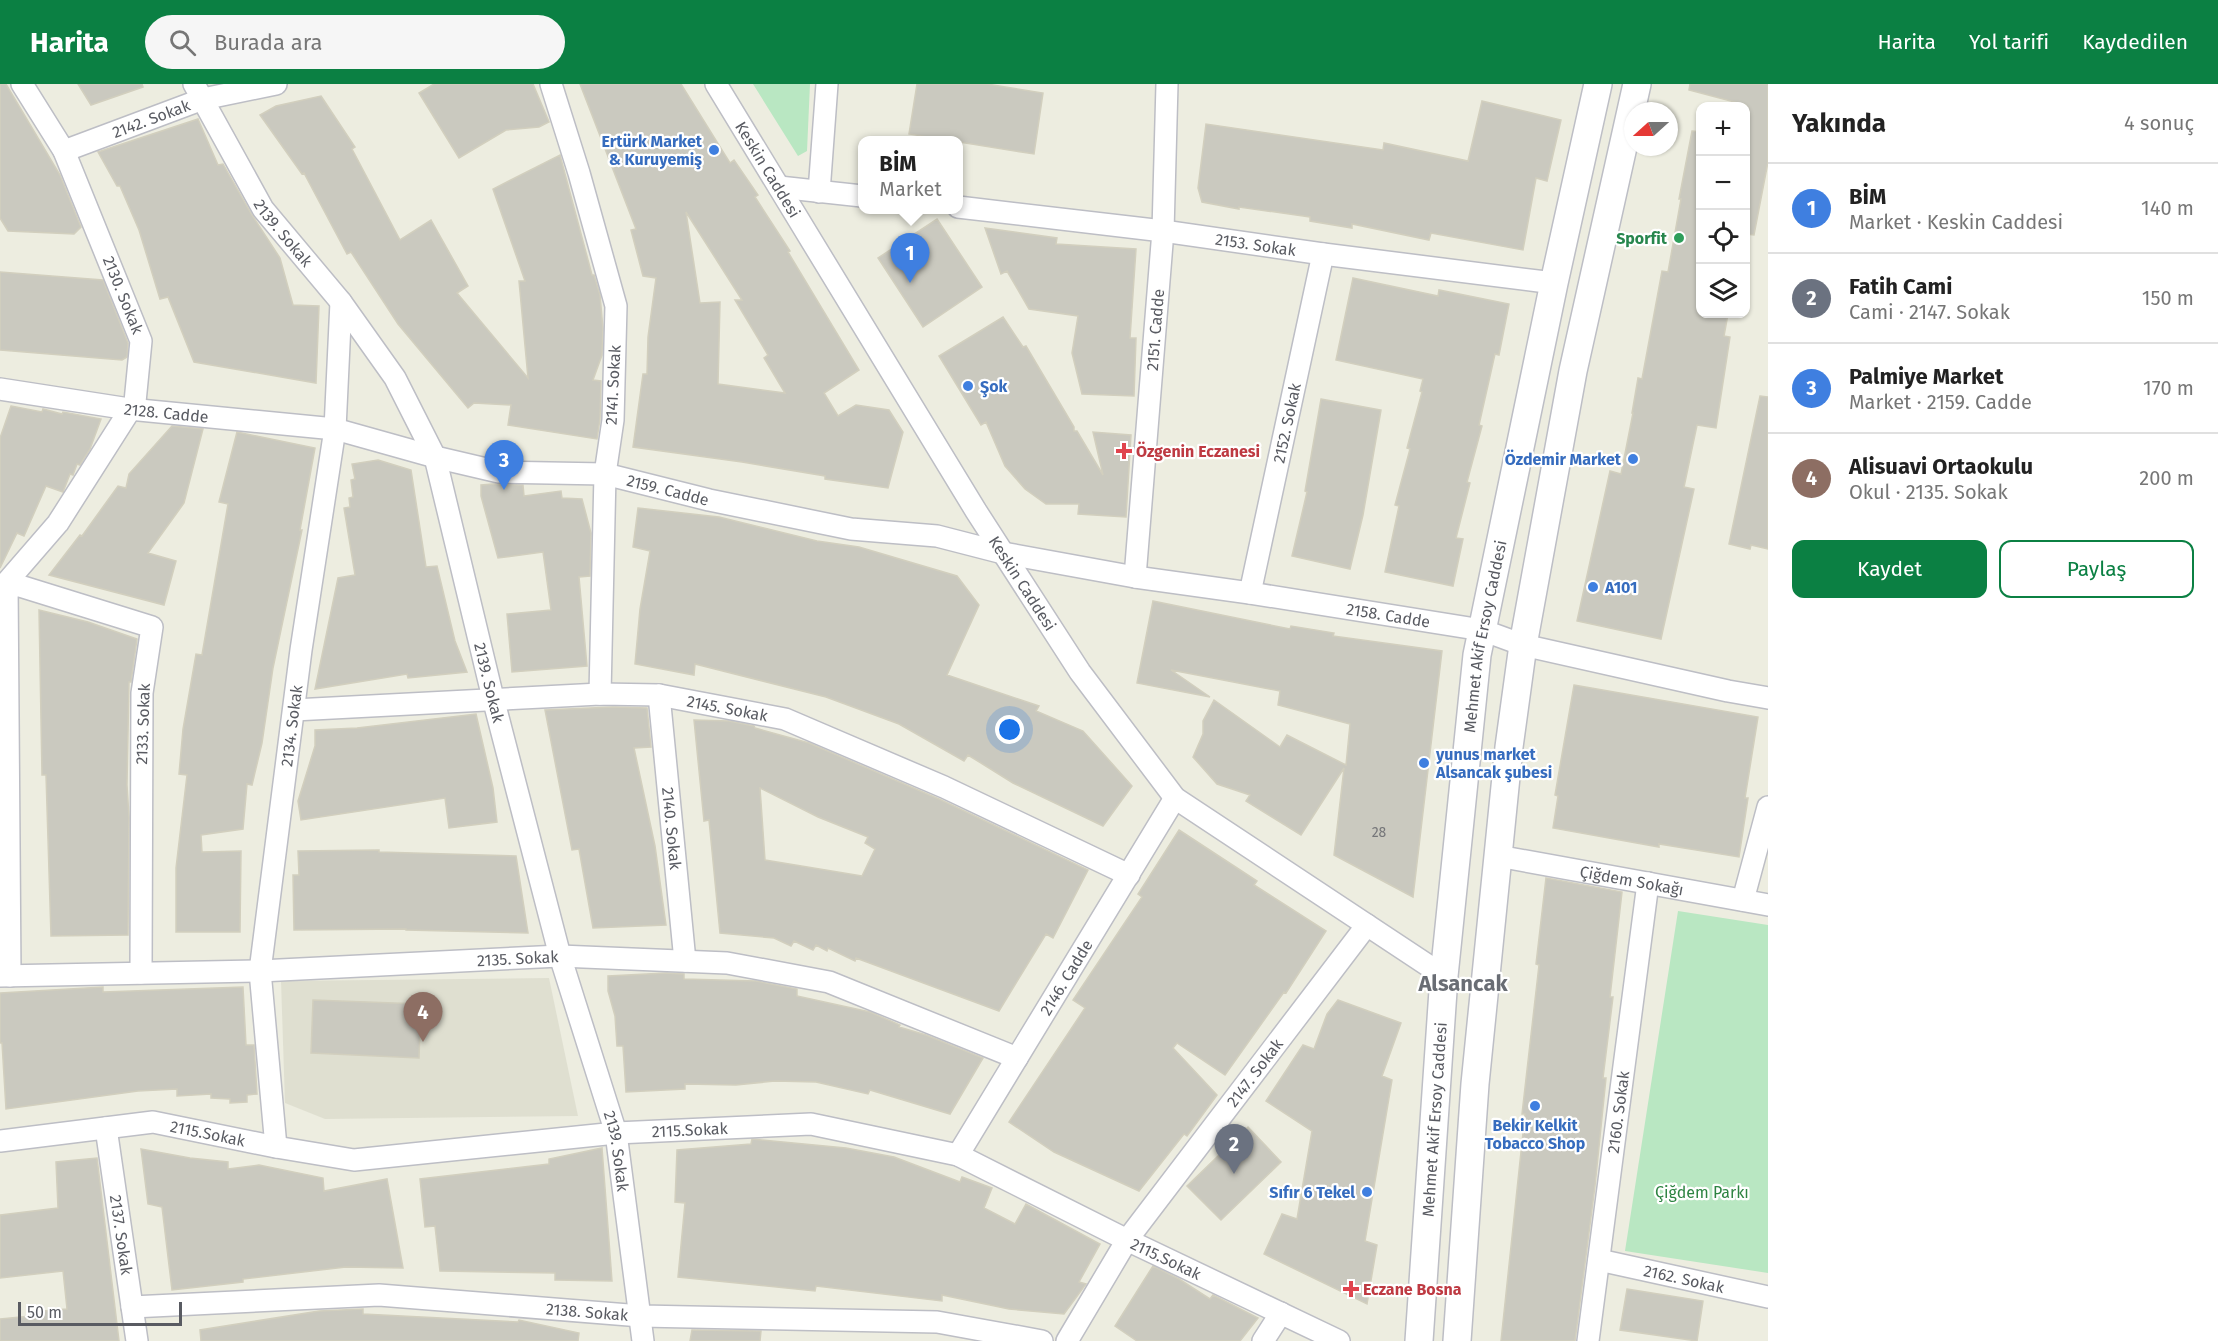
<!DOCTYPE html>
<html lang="tr">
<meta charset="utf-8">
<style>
body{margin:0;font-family:"Fira Sans",sans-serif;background:#f6f6f6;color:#222}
.controls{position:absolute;right:18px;top:18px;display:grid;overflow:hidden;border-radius:12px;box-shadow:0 2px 4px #0004}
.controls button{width:54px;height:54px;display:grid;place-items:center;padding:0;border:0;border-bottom:2px solid #e0e0e0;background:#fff;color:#222;font:30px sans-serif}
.compass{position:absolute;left:1624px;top:18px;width:54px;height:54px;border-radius:50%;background:#fff;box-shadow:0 2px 4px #0004;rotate:249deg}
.scale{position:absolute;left:18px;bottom:15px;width:164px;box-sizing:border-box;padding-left:6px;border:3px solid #595b62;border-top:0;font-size:16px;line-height:21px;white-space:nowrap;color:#595b62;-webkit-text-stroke:4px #fff;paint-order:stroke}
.you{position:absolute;left:1010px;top:646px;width:21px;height:21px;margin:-15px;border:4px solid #fff;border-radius:50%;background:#1a73e8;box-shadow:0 0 0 9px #1a73e833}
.badge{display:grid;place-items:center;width:39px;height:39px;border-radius:50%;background:#0b8043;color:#fff;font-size:20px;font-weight:700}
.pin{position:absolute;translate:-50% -50px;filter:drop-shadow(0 2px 3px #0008)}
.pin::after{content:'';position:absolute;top:32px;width:21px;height:18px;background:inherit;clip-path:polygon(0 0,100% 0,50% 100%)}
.popup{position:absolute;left:858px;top:52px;width:105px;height:78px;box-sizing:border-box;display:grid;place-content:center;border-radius:12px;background:#fff;filter:drop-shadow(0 2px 4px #0005);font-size:20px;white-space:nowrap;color:#767676}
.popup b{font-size:22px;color:#222}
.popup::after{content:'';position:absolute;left:50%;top:100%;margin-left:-12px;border:12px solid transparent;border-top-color:#fff}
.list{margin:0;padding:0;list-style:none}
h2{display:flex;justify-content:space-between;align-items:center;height:78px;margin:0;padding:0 24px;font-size:26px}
h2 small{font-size:20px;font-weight:400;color:#767676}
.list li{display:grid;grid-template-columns:39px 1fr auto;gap:18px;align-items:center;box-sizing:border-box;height:90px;padding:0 24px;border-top:2px solid #e0e0e0}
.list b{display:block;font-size:22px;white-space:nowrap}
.list p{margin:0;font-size:20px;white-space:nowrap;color:#767676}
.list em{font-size:20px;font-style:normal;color:#767676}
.actions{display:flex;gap:12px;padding:18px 24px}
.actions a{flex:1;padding:14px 0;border:2px solid #0b8043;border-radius:12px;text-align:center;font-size:21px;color:#0b8043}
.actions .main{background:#0b8043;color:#fff}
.icon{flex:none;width:33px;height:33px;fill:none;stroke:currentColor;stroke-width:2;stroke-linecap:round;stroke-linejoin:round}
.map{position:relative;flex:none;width:1768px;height:1257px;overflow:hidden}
header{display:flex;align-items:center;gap:36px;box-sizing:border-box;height:84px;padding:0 30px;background:#0b8043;color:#fff}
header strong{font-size:28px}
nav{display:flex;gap:33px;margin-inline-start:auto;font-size:21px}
.search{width:420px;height:54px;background:#f6f6f6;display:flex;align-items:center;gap:15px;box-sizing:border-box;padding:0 21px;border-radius:33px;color:#767676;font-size:22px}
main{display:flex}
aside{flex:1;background:#fff}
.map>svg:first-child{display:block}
.education{fill:#dfdfd0}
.green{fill:#b9e7c2}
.building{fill:#cac9bf;stroke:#d2cfbe;stroke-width:1.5;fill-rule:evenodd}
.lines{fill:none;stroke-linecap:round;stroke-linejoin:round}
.minor-casing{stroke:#bdbec5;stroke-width:24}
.tertiary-casing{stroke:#bdbec5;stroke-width:30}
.minor{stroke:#fff;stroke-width:21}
.tertiary{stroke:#fff;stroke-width:27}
.shop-dot{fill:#3f7fe0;stroke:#fff;stroke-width:2}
.leisure-dot{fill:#2e9e5b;stroke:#fff;stroke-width:2}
.health-dot{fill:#e0444e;stroke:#fff;stroke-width:2}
.labels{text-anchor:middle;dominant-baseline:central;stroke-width:4.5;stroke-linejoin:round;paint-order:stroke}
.number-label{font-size:14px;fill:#757679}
.street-label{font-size:16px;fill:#595b62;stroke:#fff}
.shop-label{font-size:16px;font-weight:bold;fill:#366cbe;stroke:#fff;text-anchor:end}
.leisure-label{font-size:16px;font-weight:bold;fill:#27864d;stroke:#fff;text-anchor:end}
.health-label{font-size:16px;font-weight:bold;fill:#be3a42;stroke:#fff;text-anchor:start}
.park-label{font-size:16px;fill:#2e8442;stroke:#fff}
.district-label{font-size:22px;font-weight:bold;fill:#696d74;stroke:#fff}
</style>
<header>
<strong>Harita</strong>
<div class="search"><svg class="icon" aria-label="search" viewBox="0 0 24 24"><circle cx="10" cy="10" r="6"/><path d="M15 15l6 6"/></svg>Burada ara</div>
<nav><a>Harita</a><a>Yol tarifi</a><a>Kaydedilen</a></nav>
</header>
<main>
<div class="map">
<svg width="1768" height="1257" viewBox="0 0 1768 1257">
<rect width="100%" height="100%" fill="#edede0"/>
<!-- education -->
<path class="education" d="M549,894L578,1032L325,1035L285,1019L281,897Z"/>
<!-- green -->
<path class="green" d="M753,0H810L807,67L798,72Z
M1678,827L1768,841V1189L1625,1167Z"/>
<!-- building -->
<path class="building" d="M0,0H6L60,91L81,143L74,150L8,147L0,134Z
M78,0H142L143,3L91,21Z
M434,0H533L549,38L539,43L506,46L459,74L419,9Z
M580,0H681L730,79L734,76L758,111L755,113L790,167L788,168L859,286L824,309L838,332L856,321L889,326L903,348L888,404L825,395V392L742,378L633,363L643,290H647L648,253L656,194L643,192L631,146L636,145ZM686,128L742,216H735L768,271L764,274L785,309L718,300L720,218L700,219Z
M917,0H987L1043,9L1034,70L909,50Z
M1690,0H1768V78L1754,151L1746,150V21L1689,6Z
M321,12L355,63L352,65L400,156L431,136L468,202L457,209L528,294L519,197H525L493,105L560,71L592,191H594L600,211L603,245L602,271L593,296L601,297L600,335L597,355L508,341L511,321L474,319L468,324L398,240L351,168L347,170L304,89L302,90L260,31L276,22Z
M1482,17L1561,36L1547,97L1536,94L1523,166L1431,149L1429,156L1352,140V144L1310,137V133L1239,123V125L1202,118L1198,104L1206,40L1383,66L1384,59L1468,77Z
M198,35L218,81L223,80L252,131L280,174L293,221L319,222L316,299L194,278L168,213L160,215L139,146L120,102H117L98,68Z
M1692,47L1701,48V230H1728L1724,252L1730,253L1716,344L1697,341L1684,403L1694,405L1661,555L1577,537L1610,387L1621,390L1633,329H1632L1638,294L1642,295L1662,187L1668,188L1681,115H1679Z
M937,135L982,203L923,243L878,174Z
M985,144L1057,154L1056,160L1136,165L1130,254H1136L1134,312L1082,310L1072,269L1078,232L1029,225L1007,187L1001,190Z
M0,188L103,196L128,259L127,273L122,276L0,266Z
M1353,194L1438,212L1439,206L1509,220L1499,271L1495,270L1479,341L1482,342L1467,398L1470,399L1456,454L1463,455L1453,502L1385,488L1399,422L1395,421L1410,365L1407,364L1422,308L1420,307L1423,295L1336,276Z
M1003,233L1023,263L1026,262L1074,343V347H1077L1103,391L1093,348L1131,351L1126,433L1078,430L1079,420H1046L1025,405L1005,382L986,338L981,341L939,272Z
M1760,312L1768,313V465L1751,461L1750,465L1729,460Z
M1321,315L1381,326L1363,431L1350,485L1292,472L1307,408L1305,407Z
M11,322L42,328L43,325L62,330L63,328L101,335L90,365L80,381L77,380L73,391L70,390L63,408L46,402L24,452L17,449L0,484V354Z
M172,342L203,345L184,419L148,469L176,477L164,521L49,491L80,451L82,452L118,402L126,404L129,390Z
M237,348L315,364L300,446H302L273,584L262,659L252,701L247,700L243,745L201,751L202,768L241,767L240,848H176V784L187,691L179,690L183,645L196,570L202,571L228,420L219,418Z
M378,376L411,386L426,483L437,482L455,557L467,588L408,594L407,590L315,605L338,494L355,491L344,424L350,423L349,414L353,413L351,396L355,395L352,380Z
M493,400L523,401L524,412L561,407L562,414L582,415L591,449L590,492L579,493L587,582L512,588L507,530L551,526L543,468L498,474L481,412V401Z
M638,424L719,433L817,457L859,463L957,492L979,521L947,591L1039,622L1036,627L1083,647L1132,702L1103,742L1013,699L968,671L964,677L899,640L826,613L695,580L694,591L635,580L640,525L650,467L633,463Z
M1153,517L1290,545L1291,542L1334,549L1333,552L1442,567L1413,813L1334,771L1344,684L1301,751L1246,717L1250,711L1217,700L1193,673L1203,650V637L1214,616L1280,663L1287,651L1346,681L1350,640L1278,621L1280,607L1171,586L1210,613L1137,599Z
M39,526L88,538L137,555L131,598H129L127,701L129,733L128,851L51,852L46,691H42Z
M1574,601L1758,633L1745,714H1748L1739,773L1659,760V763L1553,744L1558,712L1555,711Z
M613,623L647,624L651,663L634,664L655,762L666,841L593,844L579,765L572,766L545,626Z
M476,630L493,704L497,738L449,744L445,714L301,736L298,717L315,662V646L357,644Z
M694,636L729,637L754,642L755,644L809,659L939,715L1088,786L1053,854L1046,850L999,927L856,874L855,877L828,864L827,867L816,861L813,866L794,857L791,862L774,854L720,849L709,736L704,737ZM760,704L818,733L868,753L865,759L875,765L862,792L765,776Z
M1179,746L1257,797L1254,801L1326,847L1286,909L1284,908L1225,991L1177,959L1173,964L1217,1011L1187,1052L1184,1050L1139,1107L1054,1068L1009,1038L1085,924L1073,916L1142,813L1138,810Z
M379,766V768L516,772L528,849L406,846V845L294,846L293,791H299L298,767Z
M1546,794L1622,808L1610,913H1613L1603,994H1606L1595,1102L1575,1257H1501L1525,1030H1522L1539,881L1536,880Z
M666,889L684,890V895L756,897L797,905V912L870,928L900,941L899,943L926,951L983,974L950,1030L870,1006L868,1010L816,998L775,997L736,1001L685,1000V1005L626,1008L623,962H617L615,932L608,907V892Z
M103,903V908L243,903L246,961H254L257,1010L247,1011V1018L230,1019V1015L211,1014V1010L177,1012V1005L138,1007L6,1025L2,959H0V909Z
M313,916L421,920L419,974L311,969Z
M1338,916L1401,939L1382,992L1392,996L1365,1157L1377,1161L1367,1220L1264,1170L1282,1130L1297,1135L1312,1047L1266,1017L1303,961L1314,965L1327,930Z
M1248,1043L1281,1078L1221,1136L1187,1102Z
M752,1055L846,1064L894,1073L960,1098L962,1093L992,1104L984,1124L1015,1140L1026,1120L1100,1160L1079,1198L1086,1200L1064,1230L1009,1225L942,1211V1217L816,1202L815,1207L678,1193L685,1119L675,1118L677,1066L751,1060Z
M602,1064L612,1197L555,1196V1189L440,1187L435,1142L425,1143L420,1095L549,1080V1075Z
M141,1065L190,1074L228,1078V1085L259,1081L323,1094L324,1107L387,1095L403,1184L346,1183L243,1195V1198L172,1206L162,1123L148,1120Z
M97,1074L119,1257H0V1235L31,1232V1228L67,1225L63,1187L0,1194V1131L58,1124L56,1078Z
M1153,1182L1179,1195L1210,1215L1213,1211L1258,1234L1240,1257H1137L1115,1242Z
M1627,1205L1703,1217L1697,1257L1620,1246Z
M363,1225V1230L518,1238L519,1236L579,1249L578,1257H201L200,1246L319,1227Z
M692,1246L761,1247L760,1257H690Z"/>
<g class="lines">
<!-- minor casing -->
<g class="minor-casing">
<g id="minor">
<path id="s1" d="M194,0L263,125L341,218L395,294L435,373L493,614L560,872L616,1049L643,1257"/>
<path d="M551,0L579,89L616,222L613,336L605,390L600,610"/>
<path id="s2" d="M716,0L976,427L1080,588L1175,714L1444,892"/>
<path id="s3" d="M64,67L203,15L276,0"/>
<path d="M779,103L862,112"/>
<path d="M819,108L827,0"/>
<path id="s4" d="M958,123L1163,147L1323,170L1554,199"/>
<path id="s5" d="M0,305L129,325L335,345L435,373L499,388L605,390L709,416L851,445L937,452L1003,469L1135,493L1250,509L1482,546L1523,561L1728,607L1768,614"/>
<path id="s6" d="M1135,493L1163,147L1167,0"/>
<path d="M0,506L58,439L135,318L141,257L64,67L22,0"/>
<path id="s7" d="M1250,509L1323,170"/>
<path id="s8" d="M659,611L685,877"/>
<path id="s9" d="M294,626L600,610L659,611L785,635L944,703L1129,791"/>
<path id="s10" d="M1498,772L1768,821"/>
<path d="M1743,816L1768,723"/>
<path id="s11" d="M0,892L260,887L560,872L727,879L829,898L1017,974"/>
<path d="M10,892L7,498L152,543L142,609L141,889"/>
<path id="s12" d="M106,1044L137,1257"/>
<path id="s13" d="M0,1057L153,1038L276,1063L354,1076L616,1049L811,1040L958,1071L1127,1156L1339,1257"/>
<path id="s14" d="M276,1063L260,887L301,566L335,345L341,218"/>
<path id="s15" d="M958,1071L1175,714"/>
<path id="s16" d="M1599,1176L1768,1213"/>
<path id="s17" d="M132,1223L379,1211L641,1232L937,1238L1042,1257"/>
<path id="s18" d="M1067,1257L1127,1156L1367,841"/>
<path d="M1263,1257L1281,1229"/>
<path id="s19" d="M1588,1257L1648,799"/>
</g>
</g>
<!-- tertiary casing -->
<g class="tertiary-casing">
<g id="tertiary">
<path id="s20" d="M1419,1257L1444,892L1477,571L1554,199L1598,0"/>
<path d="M1457,1257L1475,1000L1509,663L1523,561L1573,287L1637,0"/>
</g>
</g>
<!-- minor -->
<use href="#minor" class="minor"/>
<!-- tertiary -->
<use href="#tertiary" class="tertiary"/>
</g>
<!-- markers -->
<g class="shop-dot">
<circle cx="714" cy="66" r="6"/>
<circle cx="968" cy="302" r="6"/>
<circle cx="1633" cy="375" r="6"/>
<circle cx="1593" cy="503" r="6"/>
<circle cx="1424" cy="679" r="6"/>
<circle cx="1535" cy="1022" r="6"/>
<circle cx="1367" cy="1108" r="6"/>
</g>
<circle class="leisure-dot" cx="1679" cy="154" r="6"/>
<g class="health-dot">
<path d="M1121 358h6v6h6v6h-6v6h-6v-6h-6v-6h6z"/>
<path d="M1348 1196h6v6h6v6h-6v6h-6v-6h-6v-6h6z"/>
</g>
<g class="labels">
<!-- number labels -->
<g class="number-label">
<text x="1379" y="748">28</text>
</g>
<!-- street labels -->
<g class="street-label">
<text stroke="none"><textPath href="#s3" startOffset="93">2142. Sokak</textPath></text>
<text stroke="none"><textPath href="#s2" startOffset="100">Keskin Caddesi</textPath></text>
<text stroke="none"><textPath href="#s1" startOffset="174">2139. Sokak</textPath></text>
<text stroke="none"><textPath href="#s4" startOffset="300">2153. Sokak</textPath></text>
<text transform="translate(123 211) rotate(68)">2130. Sokak</text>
<text stroke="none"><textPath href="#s6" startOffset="248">2151. Cadde</textPath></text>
<text transform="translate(613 301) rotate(-87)">2141. Sokak</text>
<text stroke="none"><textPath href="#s5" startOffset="168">2128. Cadde</textPath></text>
<text stroke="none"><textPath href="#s7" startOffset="174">2152. Sokak</textPath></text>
<text stroke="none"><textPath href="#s5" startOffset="678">2159. Cadde</textPath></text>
<text stroke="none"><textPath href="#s2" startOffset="586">Keskin Caddesi</textPath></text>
<text stroke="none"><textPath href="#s5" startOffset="1410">2158. Cadde</textPath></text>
<text stroke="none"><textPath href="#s20" startOffset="708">Mehmet Akif Ersoy Caddesi</textPath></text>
<text stroke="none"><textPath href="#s1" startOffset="678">2139. Sokak</textPath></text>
<text stroke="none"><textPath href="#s9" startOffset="435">2145. Sokak</textPath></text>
<text transform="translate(143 640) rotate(-88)">2133. Sokak</text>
<text stroke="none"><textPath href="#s14" startOffset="424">2134. Sokak</textPath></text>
<text stroke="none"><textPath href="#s8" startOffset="134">2140. Sokak</textPath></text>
<text stroke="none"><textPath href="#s10" startOffset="136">Çiğdem Sokağı</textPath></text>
<text stroke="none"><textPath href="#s11" startOffset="518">2135. Sokak</textPath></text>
<text stroke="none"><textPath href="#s15" startOffset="208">2146. Cadde</textPath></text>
<text stroke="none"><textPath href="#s18" startOffset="328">2147. Sokak</textPath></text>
<text stroke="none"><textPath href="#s19" startOffset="231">2160. Sokak</textPath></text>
<text stroke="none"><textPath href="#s20" startOffset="222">Mehmet Akif Ersoy Caddesi</textPath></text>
<text stroke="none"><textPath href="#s13" startOffset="696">2115.Sokak</textPath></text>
<text stroke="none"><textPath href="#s13" startOffset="210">2115.Sokak</textPath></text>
<text stroke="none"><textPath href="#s1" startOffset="1164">2139. Sokak</textPath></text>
<text stroke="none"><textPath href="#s12" startOffset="108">2137. Sokak</textPath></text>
<text stroke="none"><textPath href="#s13" startOffset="1200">2115.Sokak</textPath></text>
<text stroke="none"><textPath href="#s16" startOffset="87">2162. Sokak</textPath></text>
<text stroke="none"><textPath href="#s17" startOffset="456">2138. Sokak</textPath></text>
</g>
<!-- shop labels -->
<g class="shop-label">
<text x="702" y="57">Ertürk Market<tspan x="702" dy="18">&amp; Kuruyemiş</tspan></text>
<text x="980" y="302" text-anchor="start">Şok</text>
<text x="1621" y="375">Özdemir Market</text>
<text x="1605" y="503" text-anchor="start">A101</text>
<text x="1436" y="670" text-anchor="start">yunus market<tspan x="1436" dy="18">Alsancak şubesi</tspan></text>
<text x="1535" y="1041" text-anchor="middle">Bekir Kelkit<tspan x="1535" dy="18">Tobacco Shop</tspan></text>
<text x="1355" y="1108">Sıfır 6 Tekel</text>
</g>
<!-- leisure labels -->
<g class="leisure-label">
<text x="1667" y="154">Sporfit</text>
</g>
<!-- health labels -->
<g class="health-label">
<text x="1136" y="367">Özgenin Eczanesi</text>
<text x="1363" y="1205">Eczane Bosna</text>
</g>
<!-- park labels -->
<g class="park-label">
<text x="1702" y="1108">Çiğdem Parkı</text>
</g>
<!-- district labels -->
<g class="district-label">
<text x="1463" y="899">Alsancak</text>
</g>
</g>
</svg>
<div class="controls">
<button>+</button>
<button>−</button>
<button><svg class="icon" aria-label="locate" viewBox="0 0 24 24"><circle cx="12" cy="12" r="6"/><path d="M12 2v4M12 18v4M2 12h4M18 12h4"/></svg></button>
<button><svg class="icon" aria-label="layers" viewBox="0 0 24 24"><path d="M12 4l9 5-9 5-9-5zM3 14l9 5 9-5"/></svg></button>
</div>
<svg class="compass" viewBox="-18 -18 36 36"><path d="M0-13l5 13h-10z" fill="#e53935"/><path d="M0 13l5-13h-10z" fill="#767676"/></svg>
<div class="scale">50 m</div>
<div class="you"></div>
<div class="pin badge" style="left:910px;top:199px;background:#3f7fe0">1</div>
<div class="popup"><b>BİM</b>Market</div>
<div class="pin badge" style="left:1234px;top:1090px;background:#6b7280">2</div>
<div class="pin badge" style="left:504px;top:406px;background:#3f7fe0">3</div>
<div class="pin badge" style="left:423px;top:958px;background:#8d6e63">4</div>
</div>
<aside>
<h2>Yakında<small>4 sonuç</small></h2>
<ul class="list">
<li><span class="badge" style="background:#3f7fe0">1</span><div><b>BİM</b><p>Market · Keskin Caddesi</p></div><em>140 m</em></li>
<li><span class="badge" style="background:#6b7280">2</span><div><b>Fatih Cami</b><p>Cami · 2147. Sokak</p></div><em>150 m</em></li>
<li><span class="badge" style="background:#3f7fe0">3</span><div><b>Palmiye Market</b><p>Market · 2159. Cadde</p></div><em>170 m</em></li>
<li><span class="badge" style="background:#8d6e63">4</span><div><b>Alisuavi Ortaokulu</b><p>Okul · 2135. Sokak</p></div><em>200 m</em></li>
</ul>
<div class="actions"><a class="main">Kaydet</a><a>Paylaş</a></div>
</aside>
</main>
